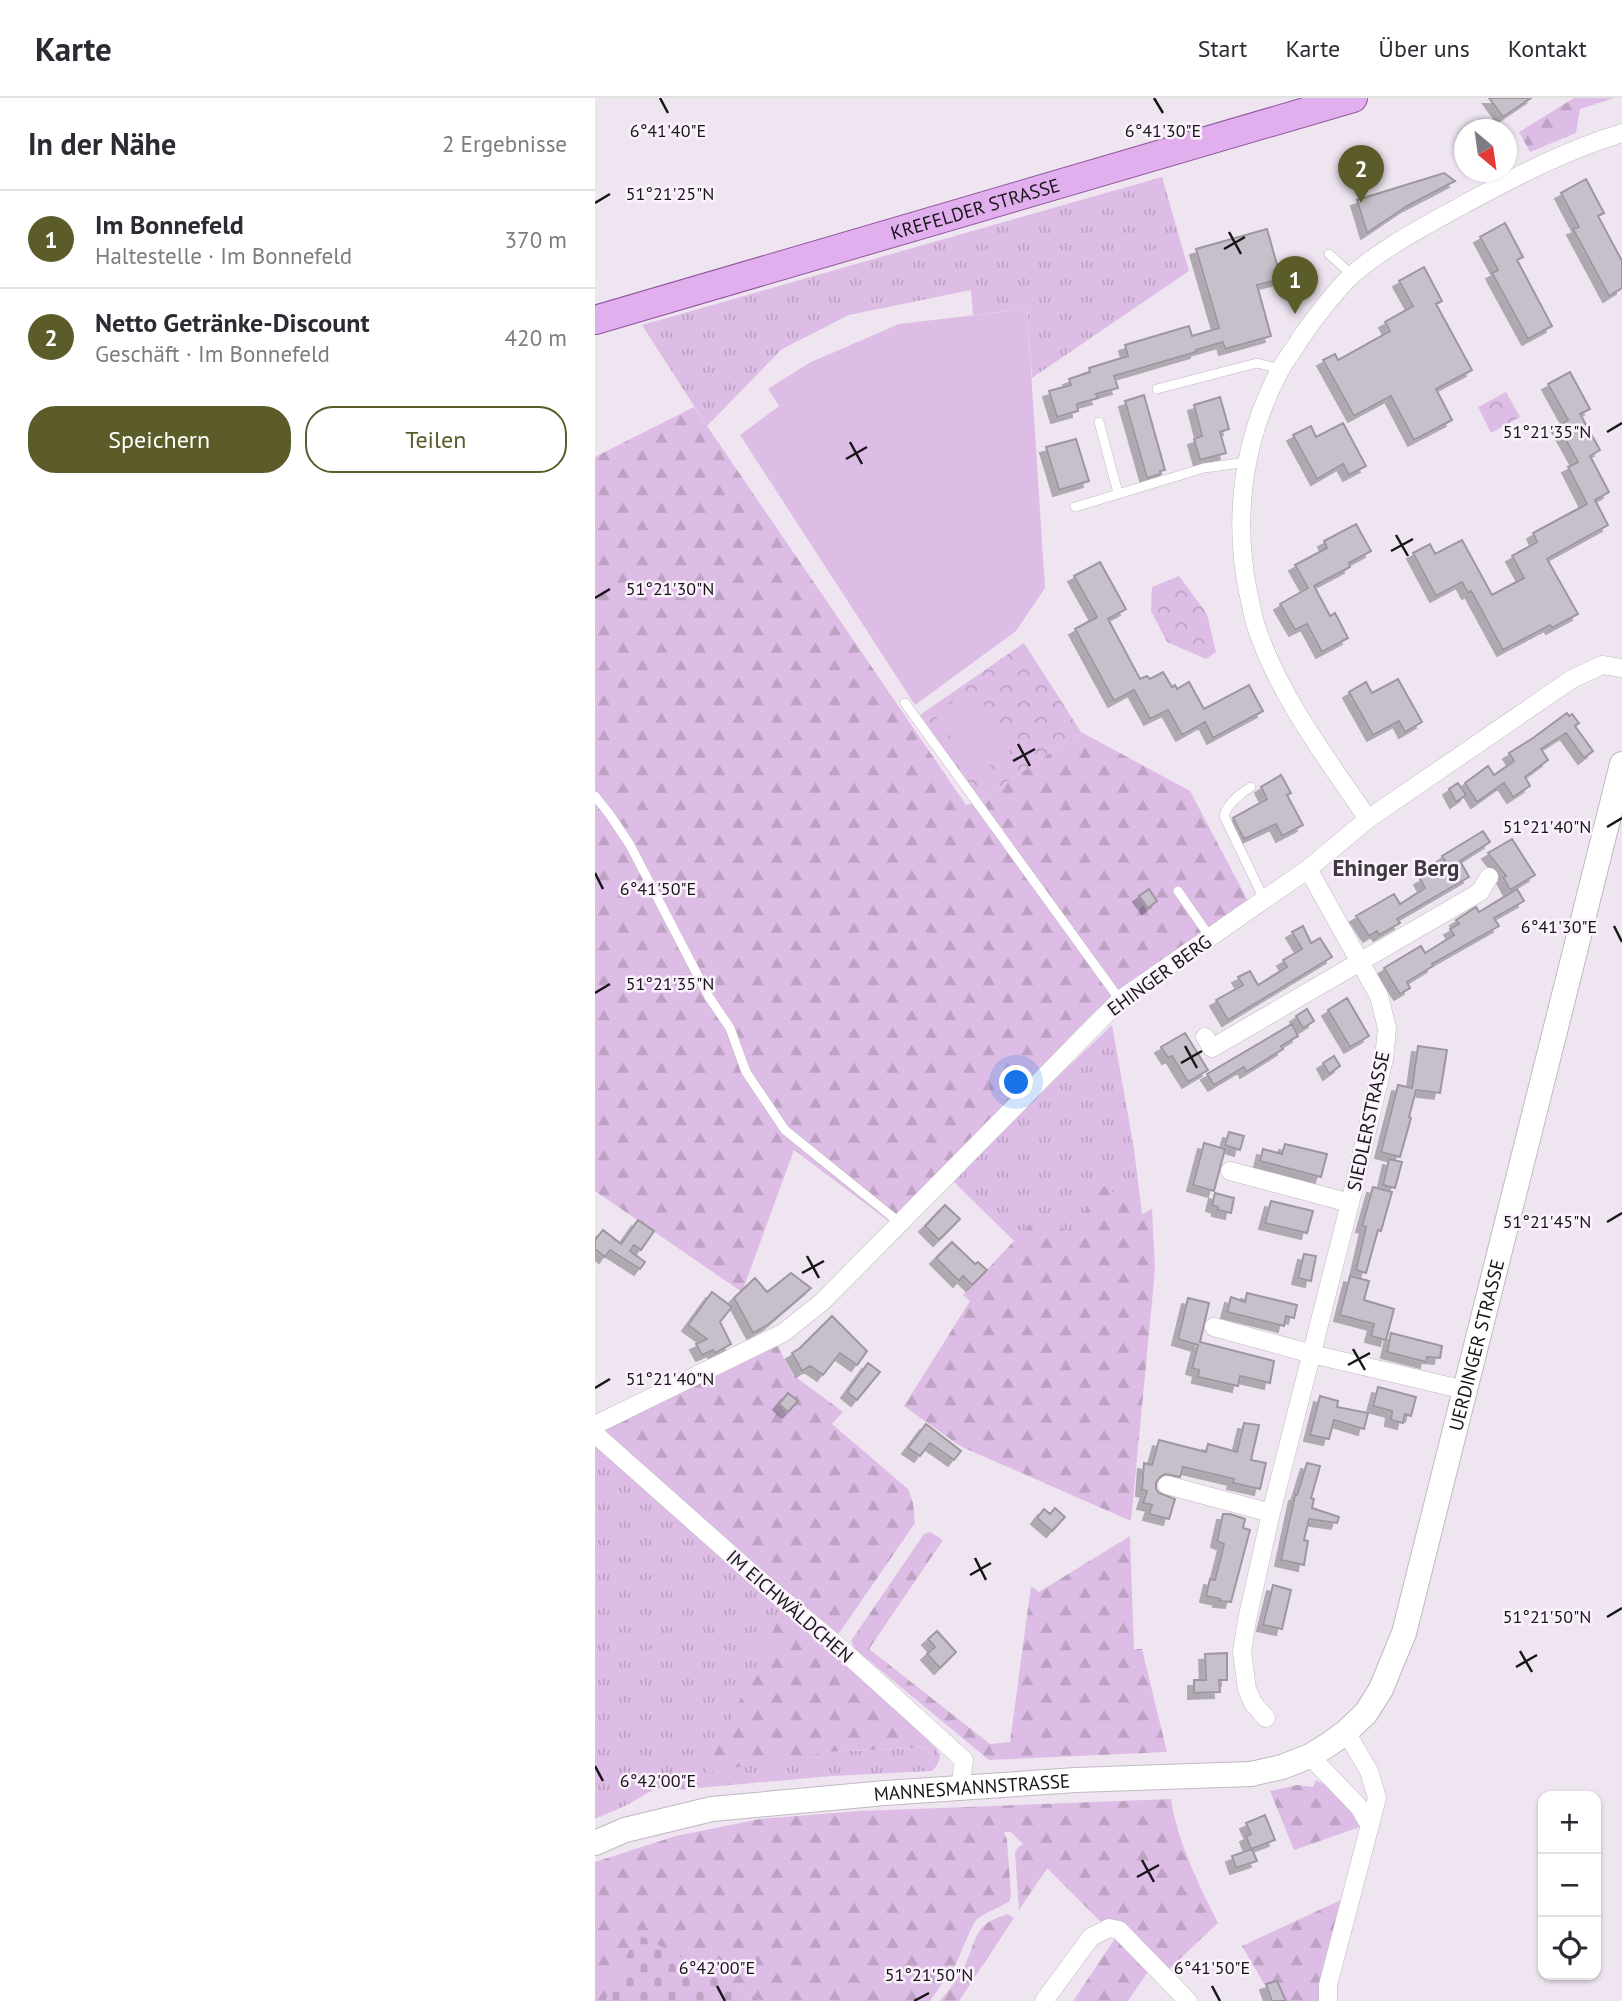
<!DOCTYPE html>
<html lang="de">
<meta charset="utf-8">
<style>
body{margin:0;font-family:"PT Sans",sans-serif;background:#f2f2f3;color:#2b2b33}
.controls{position:absolute;right:21px;bottom:21px;display:grid;overflow:hidden;border-radius:14px;box-shadow:0 2px 5px #0004}
.controls button{width:63px;height:63px;display:grid;place-items:center;padding:0;border:0;border-bottom:2px solid #e1e1e2;background:#fff;color:#2b2b33;font:35px sans-serif}
.compass{position:absolute;left:859px;top:21px;width:63px;height:63px;border-radius:50%;background:#fff;box-shadow:0 2px 5px #0004;rotate:151deg}
.you{position:absolute;left:422px;top:985px;width:24px;height:24px;margin:-18px;border:5px solid #fff;border-radius:50%;background:#1a73e8;box-shadow:0 0 0 10px #1a73e833}
.badge{display:grid;place-items:center;width:46px;height:46px;border-radius:50%;background:#5b5c29;color:#fff;font-size:23px;font-weight:700}
.pin{position:absolute;translate:-50% -58px;filter:drop-shadow(0 2px 4px #0008)}
.pin::after{content:'';position:absolute;top:37px;width:24px;height:21px;background:inherit;clip-path:polygon(0 0,100% 0,50% 100%)}
.list{margin:0;padding:0;list-style:none}
h2{display:flex;justify-content:space-between;align-items:center;height:91px;margin:0;padding:0 28px;font-size:30px}
h2 small{font-size:23px;font-weight:400;color:#7c7c81}
.list li{display:grid;grid-template-columns:46px 1fr auto;gap:21px;align-items:center;box-sizing:border-box;height:98px;padding:0 28px;border-top:2px solid #e1e1e2}
.list b{display:block;font-size:26px;white-space:nowrap}
.list p{margin:0;font-size:23px;white-space:nowrap;color:#7c7c81}
.list em{font-size:23px;font-style:normal;color:#7c7c81}
.actions{display:flex;gap:14px;padding:21px 28px}
.actions a{flex:1;padding:16px 0;border:2px solid #5b5c29;border-radius:28px;text-align:center;font-size:24px;color:#5b5c29}
.actions .main{background:#5b5c29;color:#fff}
.icon{flex:none;width:38px;height:38px;fill:none;stroke:currentColor;stroke-width:2;stroke-linecap:round;stroke-linejoin:round}
.map{position:relative;flex:none;width:1027px;height:1903px;overflow:hidden}
header{display:flex;align-items:center;gap:42px;box-sizing:border-box;height:98px;padding:0 35px;background:#fff;border-bottom:2px solid #e1e1e2}
header strong{font-size:33px}
nav{display:flex;gap:38px;margin-inline-start:auto;font-size:24px}
main{display:flex}
aside{flex:1;background:#fff}
.map>svg:first-child{display:block}
.grass{fill:url(#grass-tufts)}
.forest{fill:url(#forest-firs)}
.cemetery{fill:url(#cemetery-stones)}
.park{fill:url(#park-crowns)}
.garden{fill:#ddbde5}
.building{fill:#c7bfc9;stroke:#9e96a0;stroke-width:2;filter:url(#shadow)}
.lines{fill:none;stroke-linecap:round;stroke-linejoin:round}
.service-casing{stroke:#c0b8c2;stroke-width:10}
.minor-casing{stroke:#c0b8c2;stroke-width:19}
.secondary-casing{stroke:#c0b8c2;stroke-width:26}
.primary-casing{stroke:#8f579c;stroke-width:30}
.service{stroke:#fff;stroke-width:9}
.minor{stroke:#fff;stroke-width:18}
.secondary{stroke:#fff;stroke-width:24}
.primary{stroke:#e2afee;stroke-width:28}
.ticks{fill:none;stroke:#19161a;stroke-width:2.5}
.labels{text-anchor:middle;dominant-baseline:central;stroke-width:5;stroke-linejoin:round;paint-order:stroke}
.street-label{font-size:19px;fill:#19161a;stroke:#fbf2fd}
.quarter-label{font-size:23px;font-weight:bold;fill:#3f3840;stroke:#fbf2fd}
.ticks-label{font-size:18px;text-anchor:middle;fill:#19161a;stroke:#fbf2fd;stroke-width:5;stroke-linejoin:round;paint-order:stroke}
</style>
<header>
<strong>Karte</strong>
<nav><a>Start</a><a>Karte</a><a>Über uns</a><a>Kontakt</a></nav>
</header>
<main>
<aside>
<h2>In der Nähe<small>2 Ergebnisse</small></h2>
<ul class="list">
<li><span class="badge">1</span><div><b>Im Bonnefeld</b><p>Haltestelle · Im Bonnefeld</p></div><em>370 m</em></li>
<li><span class="badge">2</span><div><b>Netto Getränke-Discount</b><p>Geschäft · Im Bonnefeld</p></div><em>420 m</em></li>
</ul>
<div class="actions"><a class="main">Speichern</a><a>Teilen</a></div>
</aside>
<div class="map">
<svg width="1027" height="1903" viewBox="0 0 1027 1903">
<defs>
<pattern id="grass-tufts" width="24" height="20" patternUnits="userSpaceOnUse" patternTransform="scale(1.75)"><rect width="24" height="20" fill="#ddbde5"/><path d="M3 7l-1-3M5 7V3M7 7l1-3M15 17l-1-3M17 17v-4M19 17l1-3" fill="none" stroke="#bda2c4"/></pattern>
<pattern id="forest-firs" width="22" height="20" patternUnits="userSpaceOnUse" patternTransform="scale(1.75)"><rect width="22" height="20" fill="#ddbde5"/><path d="M5 1l3.5 6h-7zM16 11l3.5 6h-7z" fill="#bda2c4"/></pattern>
<pattern id="cemetery-stones" width="16" height="16" patternUnits="userSpaceOnUse" patternTransform="scale(1.75)"><rect width="16" height="16" fill="#ddbde5"/><path d="M2 7V4a2 2 0 0 1 4 0v3zM10 15v-3a2 2 0 0 1 4 0v3z" fill="#bda2c4"/></pattern>
<pattern id="park-crowns" width="20" height="18" patternUnits="userSpaceOnUse" patternTransform="scale(1.75)"><rect width="20" height="18" fill="#ddbde5"/><path d="M2 6a3 3 0 1 1 6 0M12 15a3 3 0 1 1 6 0" fill="none" stroke="#bda2c4"/></pattern>
<filter id="shadow"><feDropShadow dx="-6" dy="6" stdDeviation="0" flood-color="#0004"/></filter>
</defs>
<rect width="100%" height="100%" fill="#eee5f0"/>
<!-- grass -->
<path class="grass" d="M567,79L594,173L437,280L432,211L378,217L376,192L254,217L187,251L112,328L47,227Z
M517,927L539,1051L547,1116L473,1135L450,1114L419,1143L356,1081Z
M0,1345L184,1504L232,1654L340,1649C348,1657 345,1665 337,1673L237,1678L81,1692L80,1689C57,1689 56,1694 37,1704C26,1711 12,1715 0,1721Z"/>
<!-- forest -->
<path class="forest" d="M979,0H1019L985,11L981,35L935,54L924,34Z
M99,309L371,707L384,703L486,634L595,693L653,803L502,911L295,1124L199,1052L147,1194L0,1093V359Z
M509,1088L547,1116L557,1111L560,1172L536,1423L365,1348L309,1308L375,1203L368,1197L438,1123L450,1113L473,1135Z
M182,1247L198,1277L248,1314L237,1326L313,1391L318,1405L320,1425L245,1534L241,1536L7,1337V1328Z
M335,1434L348,1442L274,1551L395,1646L415,1644L436,1488L444,1494L535,1438L539,1551H547L572,1654L394,1662L260,1551L256,1543L329,1436Z
M184,1504L246,1560L340,1649L232,1654L110,1675L186,1516Z
M721,1682C737,1689 760,1713 765,1729L699,1752L675,1693L702,1687L718,1689Z
M576,1701C582,1743 604,1787 623,1825L572,1873L520,1822L510,1828L452,1770L424,1812L420,1755L423,1749L428,1746L416,1734H409L412,1742L416,1798L414,1804L388,1817L381,1822L376,1831L361,1866L335,1903H167L43,1837L11,1903H0V1764L81,1738L165,1721L265,1713Z
M748,1801L726,1903H679L647,1848Z
M413,1816L419,1820L364,1903H345C354,1892 364,1880 370,1867C383,1838 379,1826 413,1816Z
M521,1839L554,1872L533,1903H478Z"/>
<!-- cemetery -->
<path class="cemetery" d="M42,1836L56,1843L167,1903H10Z"/>
<!-- park -->
<path class="park" d="M911,294L925,319L896,335L883,309Z
M584,478L612,516L621,554L611,561L572,544L556,513L557,489Z
M429,545L486,634L384,703L325,617Z"/>
<!-- garden -->
<path class="garden" d="M432,211L450,490L421,533L320,607L145,337L184,308L173,291L214,265L304,226Z
M377,590L420,649L383,676L340,617Z"/>
<!-- building -->
<path class="building" d="M894,0H936L908,19Z
M849,75L860,83L812,108L772,135L762,102Z
M991,81L1009,115L1003,118L1027,163V190L1014,198L978,131L984,129L966,95Z
M910,125L928,159L922,162L957,228L933,241L897,175L903,172L885,139Z
M672,131L686,181L662,187L676,238L630,251L628,244L601,252V254L519,278L523,290L501,296L503,300L482,306L483,313L462,319L454,293L476,287L474,281L495,274L494,270L533,258L530,247L594,228L597,238L624,230L601,151Z
M829,169L847,203L841,206L877,272L841,291L857,322L819,342L796,298L759,318L728,262L740,256L743,262L795,233L790,224L818,208L804,183Z
M975,274L995,311L985,316L1005,352L995,358L1014,394L1000,402L1013,427L952,461L983,516L957,530L955,527L908,552L876,493L873,495L867,484L841,498L818,455L835,446L840,456L867,442L897,497L929,480L917,458L942,444L938,435L992,406L973,369L983,364L963,328L973,322L953,286Z
M549,297L570,372L565,373L566,376L552,380L530,303Z
M625,299L634,331L625,334L631,355L605,362L599,341L607,338L599,307Z
M748,325L771,368L754,377L748,366L722,381L698,337L716,328L721,339Z
M481,341L494,383L464,392L451,349Z
M761,426L776,453L754,465L755,469L719,488L735,518L740,515L753,540L727,554L712,526L700,532L685,506L713,490L700,467L732,450L729,443Z
M505,464L531,511L513,521L545,581L552,578L555,581L568,574L577,589L580,587L582,591L594,584L609,611L654,587L668,613L618,640L610,624L587,637L573,612L555,621L539,592L519,603L480,531L502,519L479,478Z
M803,581L827,624L810,634L804,623L778,637L754,594L771,584L777,595Z
M972,615L974,618L977,616L984,625L980,628L998,653L989,660L971,635L946,651L953,662L930,679L935,688L918,699L909,685L882,704L870,685L893,668L899,677L919,663L914,655L938,640Z
M686,677L696,695L692,697L708,727L687,738L681,726L649,741L638,720L672,701L666,689Z
M863,685L871,697L861,704L854,691Z
M888,733L895,744L865,763L874,779L802,821L805,825L784,837L782,833L774,838L761,818L799,796L805,806L830,790L825,781L852,766L847,758Z
M917,741L940,777L915,792L908,779L911,778L893,755Z
M554,791L562,803L553,810L544,798Z
M922,791L929,803L899,820L904,828L837,866L838,868L812,884L815,890L805,896L789,870L826,848L830,855L859,837L855,831L864,826L861,822L881,809L884,814Z
M708,828L716,845L725,840L737,859L633,922L621,902L648,887L643,879L655,873L663,887L692,869L688,862L707,851L697,834Z
M752,900L774,938L755,949L733,912Z
M712,911L719,923L708,930L701,918Z
M697,926L703,938L686,948L688,951L651,974L649,969L619,987L612,976Z
M590,935L613,972L593,984L577,958L573,960L566,949Z
M823,948L852,952L847,983L845,995L821,992L814,1019L816,1020L805,1059L786,1054L803,987L817,990Z
M739,958L745,968L734,976L728,965Z
M634,1034L649,1038L645,1052L630,1047Z
M609,1045L630,1051L619,1093L598,1087Z
M690,1046L732,1056L726,1079L665,1063L668,1051L687,1056Z
M794,1061L807,1064L800,1090L788,1087Z
M778,1089L797,1094L786,1133L783,1132L771,1175L761,1172L771,1129L767,1128Z
M620,1095L639,1100L636,1115L623,1112V1109L617,1107Z
M676,1103L718,1113L712,1135L670,1125Z
M350,1107L365,1121L344,1142L330,1128Z
M43,1122L59,1133L46,1152L39,1147L35,1153L50,1164L45,1171L15,1152L10,1159L0,1151V1142L8,1132L26,1146Z
M357,1144L380,1166L383,1164L392,1172L377,1187L368,1178L364,1183L341,1160Z
M709,1156L721,1158L716,1183L703,1180Z
M196,1175L216,1190L174,1226L158,1235L139,1200L160,1180L172,1194Z
M755,1178L774,1183L769,1202L799,1211L791,1242L776,1238L779,1226L745,1217Z
M117,1194L137,1209L125,1224L136,1246L120,1255L118,1252L107,1257L101,1246L112,1241L93,1227Z
M652,1195L702,1207L699,1220L691,1218L689,1228L632,1214L636,1199L650,1204Z
M593,1200L614,1205L605,1244L679,1263L675,1285L645,1278L643,1288L603,1279L604,1272L597,1270L603,1247L583,1241Z
M237,1218L272,1253L262,1267L245,1255L228,1277L215,1268L207,1273L197,1255L205,1250Z
M796,1235L847,1248L845,1260L832,1259L831,1264L792,1254Z
M273,1265L285,1274L262,1302L252,1294Z
M783,1289L821,1299L816,1318L810,1316L808,1325L796,1322L797,1313L778,1308Z
M193,1295L203,1303L193,1314L184,1306Z
M725,1298L743,1303L742,1309L773,1315L769,1331L739,1322L734,1341L715,1337Z
M649,1325L664,1327L656,1362L671,1365L665,1391L638,1385L639,1381L588,1369L585,1379L570,1376L565,1379L561,1385V1391L564,1395L580,1401L574,1421L554,1416L557,1407L548,1405L552,1393L547,1392L549,1365L557,1367L564,1342L611,1354L613,1346L642,1354Z
M331,1326L366,1353L359,1362L335,1345L325,1358L313,1350Z
M712,1365L725,1368L716,1400L719,1401L717,1410L744,1419L742,1425L714,1421L709,1442L713,1443L709,1467L686,1462L700,1397H702Z
M460,1410L470,1419L457,1433L442,1420L449,1411L455,1416Z
M628,1416H635L650,1421L648,1430L655,1432L636,1504L624,1503L625,1501L611,1498L615,1481L620,1482L629,1446L622,1443Z
M678,1487L696,1492L687,1531L668,1527Z
M342,1533L361,1554L345,1570L332,1556L340,1549L333,1541Z
M632,1555V1582H624L625,1594L599,1595V1582H611L610,1556Z
M670,1717L680,1742L656,1751L651,1738L656,1736L651,1725Z
M657,1751L662,1763L641,1770L637,1758Z
M682,1883L691,1903H677L671,1886Z"/>
<g class="lines">
<!-- service casing -->
<g class="service-casing">
<path id="service" d="M734,156L757,177
M562,291L662,265L685,271
M504,324L523,395
M480,409L609,370L653,364
M310,605L525,902
M656,689C646,695 632,706 629,718L669,801
M0,698L15,717L35,747L114,899L135,930L151,974L190,1032L305,1125
M583,793L615,839"/>
</g>
<!-- minor casing -->
<g class="minor-casing">
<path id="minor" d="M773,721C731,659 683,597 660,525C657,515 656,504 653,494C638,419 648,342 684,274C691,261 700,250 707,238C722,217 738,195 757,177C789,149 827,130 864,109C916,81 970,52 1027,35
M610,939L617,950L885,794L894,779
M635,1073L755,1105
M619,1229L717,1256L870,1292
M0,1327L188,1235L227,1204L525,902L713,771L773,721L977,581L1007,567L1027,570
M0,1336L169,1486L243,1548L369,1662L365,1690
M572,1387L676,1415
M671,1620L658,1605L652,1591L647,1554L652,1522L676,1415L755,1105L789,961L792,930L784,898L713,771
M715,1658L764,1709L775,1728
M449,1903L496,1839L514,1830L524,1832L593,1903
M733,1903V1887L782,1700L774,1673L751,1634"/>
</g>
<!-- secondary casing -->
<g class="secondary-casing">
<g id="secondary">
<path id="s1" d="M0,1745L30,1732L117,1711L290,1695L481,1682L656,1676L687,1669L715,1658L733,1647L751,1634L771,1615L786,1591L809,1535L1027,666"/>
</g>
</g>
<!-- primary casing -->
<g class="primary-casing">
<g id="primary">
<path id="s2" d="M0,222L758,0"/>
</g>
</g>
<!-- service -->
<use href="#service" class="service"/>
<!-- minor -->
<use href="#minor" class="minor"/>
<!-- secondary -->
<use href="#secondary" class="secondary"/>
<!-- primary -->
<use href="#primary" class="primary"/>
</g>
<!-- ticks -->
<path class="ticks" d="M65,0L73,15M559,0L568,15M0,105L15,96M634,134L646,156M629,151L650,139M1012,334L1027,325M255,344L267,366M251,361L272,349M801,437L813,458M796,453L818,441M0,500L15,491M423,646L435,668M418,663L440,651M1012,729L1027,720M0,775L8,791M1019,828L1027,844M0,895L15,886M590,948L602,970M586,965L607,953M1012,1124L1027,1115M212,1158L224,1180M207,1175L229,1163M758,1251L770,1272M753,1267L775,1255M0,1290L15,1281M380,1460L391,1482M375,1477L396,1465M1012,1519L1027,1510M925,1553L937,1574M921,1569L942,1557M0,1668L8,1683M547,1762L559,1784M542,1779L564,1767M122,1888L130,1903M617,1888L625,1903M319,1903L334,1895"/>
<g class="labels">
<!-- street labels -->
<g class="street-label">
<text stroke="none"><textPath href="#s2" startOffset="396">KREFELDER STRASSE</textPath></text>
<text transform="translate(564 877) rotate(-36)">EHINGER BERG</text>
<text transform="translate(773 1023) rotate(-78)">SIEDLERSTRASSE</text>
<text stroke="none"><textPath href="#s1" startOffset="1181">UERDINGER STRASSE</textPath></text>
<text transform="translate(195 1508) rotate(41)">IM EICHWÄLDCHEN</text>
<text stroke="none"><textPath href="#s1" startOffset="383">MANNESMANNSTRASSE</textPath></text>
</g>
<!-- quarter labels -->
<g class="quarter-label">
<text x="801" y="769">Ehinger Berg</text>
</g>
</g>
<g class="ticks-label">
<text x="73" y="39">6°41'40"E</text>
<text x="568" y="39">6°41'30"E</text>
<text x="75" y="102">51°21'25"N</text>
<text x="952" y="340">51°21'35"N</text>
<text x="75" y="497">51°21'30"N</text>
<text x="952" y="735">51°21'40"N</text>
<text x="63" y="797">6°41'50"E</text>
<text x="964" y="835">6°41'30"E</text>
<text x="75" y="892">51°21'35"N</text>
<text x="952" y="1130">51°21'45"N</text>
<text x="75" y="1287">51°21'40"N</text>
<text x="952" y="1525">51°21'50"N</text>
<text x="63" y="1689">6°42'00"E</text>
<text x="122" y="1876">6°42'00"E</text>
<text x="617" y="1876">6°41'50"E</text>
<text x="334" y="1883">51°21'50"N</text>
</g>
</svg>
<div class="controls">
<button>+</button>
<button>−</button>
<button><svg class="icon" aria-label="locate" viewBox="0 0 24 24"><circle cx="12" cy="12" r="6"/><path d="M12 2v4M12 18v4M2 12h4M18 12h4"/></svg></button>
</div>
<svg class="compass" viewBox="-18 -18 36 36"><path d="M0-13l5 13h-10z" fill="#e53935"/><path d="M0 13l5-13h-10z" fill="#7c7c81"/></svg>
<div class="you"></div>
<div class="pin badge" style="left:700px;top:216px">1</div>
<div class="pin badge" style="left:766px;top:105px">2</div>
</div>
</main>
